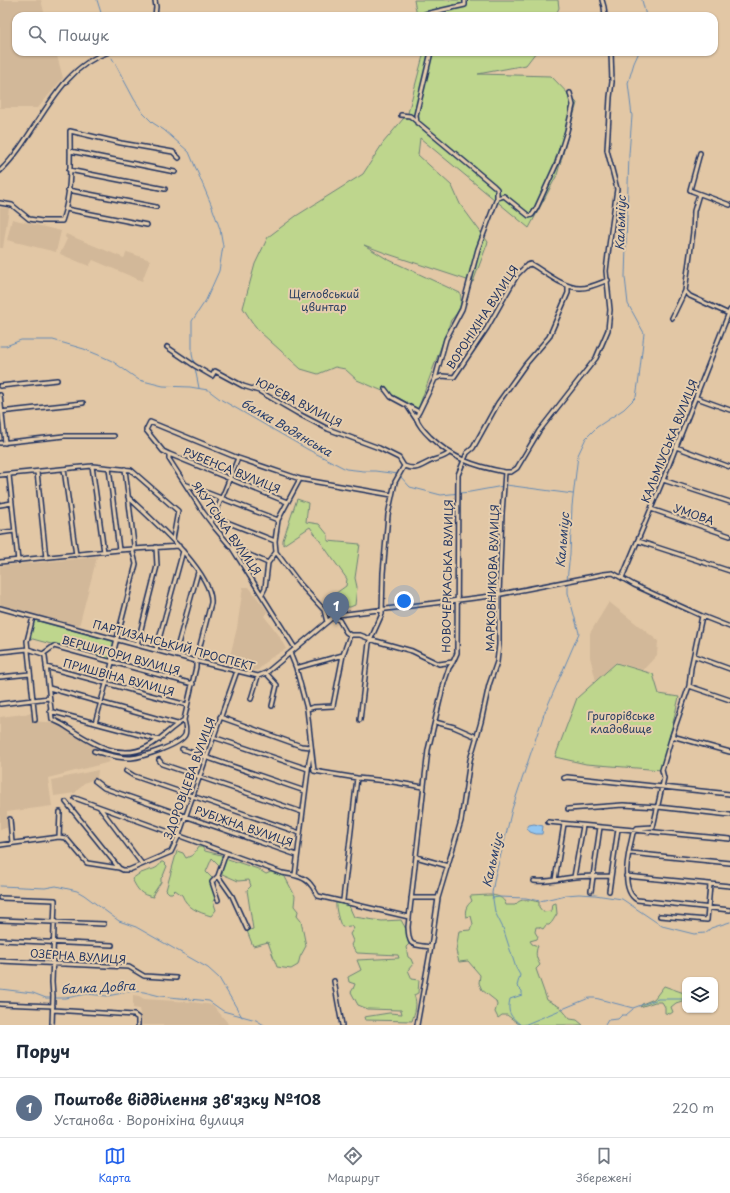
<!DOCTYPE html>
<html lang="uk">
<meta charset="utf-8">
<style>
body{margin:0;font-family:"Playpen Sans",sans-serif;background:#f2f2f3;color:#1f2937}
.controls{position:absolute;right:12px;bottom:12px;display:grid;overflow:hidden;border-radius:8px;box-shadow:0 1px 3px #0004}
.controls button{width:36px;height:36px;display:grid;place-items:center;padding:0;border:0;border-bottom:1px solid #e0e1e3;background:#fff;color:#1f2937;font:20px sans-serif}
.you{position:absolute;left:404px;top:601px;width:14px;height:14px;margin:-10px;border:3px solid #fff;border-radius:50%;background:#1a73e8;box-shadow:0 0 0 6px #1a73e833}
.badge{display:grid;place-items:center;width:26px;height:26px;border-radius:50%;background:#2563eb;color:#fff;font-size:13px;font-weight:700}
.pin{position:absolute;translate:-50% -33px;filter:drop-shadow(0 1px 2px #0008)}
.pin::after{content:'';position:absolute;top:21px;width:14px;height:12px;background:inherit;clip-path:polygon(0 0,100% 0,50% 100%)}
.list{margin:0;padding:0;list-style:none}
h2{display:flex;justify-content:space-between;align-items:center;height:52px;margin:0;padding:0 16px;font-size:17px}
h2 small{font-size:13px;font-weight:400;color:#747a83}
.list li{display:grid;grid-template-columns:26px 1fr auto;gap:12px;align-items:center;box-sizing:border-box;height:60px;padding:0 16px;border-top:1px solid #e0e1e3}
.list b{display:block;font-size:15px;white-space:nowrap}
.list p{margin:0;font-size:13px;white-space:nowrap;color:#747a83}
.list em{font-size:13px;font-style:normal;color:#747a83}
.icon{flex:none;width:22px;height:22px;fill:none;stroke:currentColor;stroke-width:2;stroke-linecap:round;stroke-linejoin:round}
.map{position:relative;flex:none;width:730px;height:1025px;overflow:hidden}
.search{position:absolute;background:#fff;box-shadow:0 1px 3px #0004;left:12px;right:12px;top:12px;height:44px;display:flex;align-items:center;gap:10px;box-sizing:border-box;padding:0 14px;border-radius:12px;color:#747a83;font-size:15px}
.sheet{height:112px;background:#fff}
nav{display:flex;justify-content:space-around;align-items:center;box-sizing:border-box;height:56px;border-top:1px solid #e0e1e3;background:#fff;font-size:11px;color:#747a83}
nav a{display:grid;justify-items:center;gap:2px}
nav .on{color:#2563eb}
.map>svg:first-child{display:block}
.built{fill:#d2b899}
.green{fill:#bed68d;stroke:#6c8276}
.water{fill:#93c6f0;stroke:#638ab6}
.lines{fill:none;stroke-linecap:round;stroke-linejoin:round}
.stream{stroke:#638ab6;stroke-width:1}
.minor-casing{stroke:#1b2f5e;stroke-width:6}
.minor{stroke:#e5cdad;stroke-width:3}
.labels{text-anchor:middle;dominant-baseline:central;stroke-width:4;stroke-linejoin:round;paint-order:stroke}
.park-label{font-size:11px;fill:#2b4063;stroke:#e5cdad}
.street-label{font-size:11px;fill:#1b2f5e;stroke:#e5cdad}
.water-label{font-size:12px;font-style:italic;fill:#273e6d;stroke:#e5cdad}
</style>
<div class="map">
<svg width="730" height="1025" viewBox="0 0 730 1025">
<rect width="100%" height="100%" fill="#e2c7a5"/>
<filter id="ink" filterUnits="userSpaceOnUse"><feTurbulence type="fractalNoise" baseFrequency=".025" numOctaves="2"/><feDisplacementMap in="SourceGraphic" scale="8" xChannelSelector="R" yChannelSelector="G"/><feConvolveMatrix kernelMatrix="1 2 1 2 8 2 1 2 1" color-interpolation-filters="sRGB"/></filter>
<g filter="url(#ink)">
<!-- built -->
<path class="built" d="M0,0H41L45,16H16V52H56L63,78L38,108H0Z
M0,208H9L3,248H0Z
M12,219L61,231L56,252L7,240Z
M66,234L124,258L127,252L150,260L142,281L93,260L89,266L60,254L67,239L65,237Z
M97,557L79,626L0,605V566Z
M243,587H249L268,612L264,616L278,634L286,649L269,659L258,670L254,671L228,664L237,628Z
M609,602L658,641L657,655L643,670L616,662L596,681L590,657V633Z
M32,713L33,721L56,723L102,750L110,762L48,778L52,806L7,812V828L0,829V717Z
M98,770L97,778L84,783L75,793L54,796L52,780Z
M133,995L139,996L144,999L191,1002L213,1005L216,1009L227,1022L228,1025H142L139,1009L133,1008Z"/>
<!-- green -->
<path class="green" d="M414,0H558L559,8L555,16H417Z
M424,52H536L526,65L478,74L551,76L577,103L557,175L529,228L420,138L418,155L452,186L460,204L488,242L473,282L388,254L364,245L387,259L460,293C463,304 459,312 451,320L418,409L399,398L357,380L345,369L335,367L318,374L301,369L260,332L252,322L243,308L255,264L268,237L296,216L363,174L383,143L408,113Z
M297,499L308,503L306,522L319,524L328,535V541L360,544L355,578L357,587L355,605L350,607L337,606L329,612L325,611V601L346,586L347,579L310,527L283,545V540Z
M34,620L115,642L110,660L29,638Z
M616,663L653,674L659,694L679,697L662,770L586,764L555,757L577,698Z
M198,847H202L205,851L221,855L225,858L258,869L266,874L271,872L285,877L295,896L294,906L298,911L297,916L301,921L306,946L300,957L298,965L291,969L277,967L268,942L253,946L247,931L253,929L247,890L251,886L249,880L238,881L220,873L221,867L212,858L206,872L214,880L216,897L213,901L216,910L211,916C198,912 187,908 182,895L175,890L172,893H169L166,890L177,851L183,853L186,858L193,855Z
M161,862H163L167,866L163,876L161,878V882L153,894L154,897C140,895 138,890 132,879C135,877 139,873 144,872C150,869 158,870 161,862Z
M489,895C496,895 504,897 506,905H515C521,897 530,900 539,902V907L543,912L551,911L552,904L556,903L557,914C554,918 553,922 549,925H546L543,929L539,927H536L535,932L538,937L537,939L530,941L532,944L538,946C535,953 536,958 540,965L536,969L547,1000L560,1007L570,1019L577,1020L583,1025H520L507,1015H502L498,1018L495,1012L497,1005L496,1001L482,990L479,983L480,975L468,961L459,962L456,951L459,931L470,930L473,924L471,916L466,917C464,910 467,905 472,901L470,896Z
M336,902L349,906L354,917L382,921L401,920L406,929L409,944L406,947L408,957L411,959L413,964L408,970L412,979L419,980L418,993L414,995C418,1004 415,1012 412,1021L365,1020L364,1017L389,1013L402,1014L401,1010L368,1009L358,1005L351,992L353,989L355,984L349,982L348,977L361,970L357,960L399,958L398,955L357,953L351,945L353,941L350,934L354,928L350,926L342,927C339,923 335,907 336,902Z
M664,986L684,993L685,1000L676,1003L671,1007L673,1012L670,1014L665,1013V1007L662,1002H655L640,1007L642,1004L654,999Z"/>
<!-- water -->
<path class="water" d="M534,824L543,826L542,834H536L530,832L527,828L529,825Z"/>
<g class="lines">
<!-- stream -->
<path class="stream" d="M97,0L102,16
M642,0L646,16
M112,58L134,99L143,113L153,123L164,130L189,152L211,204L220,229L223,246L219,271L206,300L192,321V354L194,363
M0,346H6L21,340H53L84,349L101,356L112,361L139,380L163,386L190,387L208,390L220,399L307,449L346,469L364,471H375L398,474
M195,368L199,388
M400,476L410,487L441,495L470,492L503,486
M506,485L573,494
M567,580L570,554L572,506L578,455L586,438L597,427L624,409L636,397L639,378L644,333L628,304L625,277L629,154L632,116L628,83L634,63L639,52
M0,886L45,888L56,886L77,891L84,895L119,921L136,927L208,968L219,978L242,1017
M492,898L499,897L526,898L540,901L566,895L579,894L595,895L622,899L662,926L694,934L705,933L711,928L730,922
M0,989L33,993L46,998H66L87,994L107,996L134,991L144,992L160,996L209,1001L223,1011L256,1020L264,1025
M521,1025C510,1016 507,1013 510,999L522,995V991L517,986L520,975L516,968L503,928L495,912L492,893L495,876L505,839L512,809L544,714L579,633L568,593V583
M524,1025L589,998H595L633,1008L658,999H685
M605,1025L608,1020L618,1019L622,1015H626L633,1009"/>
<!-- minor casing -->
<g class="minor-casing">
<path id="minor" d="M602,0L604,7L605,16
M155,16L156,7L155,0
M425,16V14L465,5V0
M401,115L410,116L494,186L497,189V198
M417,123L416,115L431,52
M70,151L175,172
M700,153L690,190L692,191L730,205
M69,170L165,189
M0,171C38,135 55,69 109,52
M68,190L156,207
M699,194L694,211L693,232L685,291L690,296L729,314
M0,203L12,205L29,219L42,221H62C72,193 70,160 70,131L121,143L173,152L179,158
M66,209L147,225
M672,318L685,291
M167,347L195,366L212,376L215,371L243,386L259,391L297,413L328,429L379,448L399,458L404,466
M435,379L442,376L454,377L487,328L517,275L527,265L531,264C545,272 565,289 581,288C590,288 600,283 608,280
M0,386L57,380
M385,389L391,397L419,412L416,417C418,425 424,431 430,437C453,459 474,466 505,472
M0,395L5,443
M697,398L730,410
M408,407L416,419
M0,412L83,403
M419,412L435,379L446,339L462,309L478,249L497,198L504,196L529,216L532,215L536,209L557,163L567,131L573,105L570,93
M0,443L64,436H114
M676,447L730,467
M169,454L287,502
M92,466L104,552
M109,468L119,550
M64,469L76,555
M37,472L46,558
M0,475L92,466L131,470L178,511L173,539
M9,475L18,561
M300,479L278,520L275,541L276,552L300,584L324,610L327,622
M663,480L730,502
M187,485L278,520
M0,505L12,503
M651,509L730,536
M214,517L275,541
M210,521L214,517L238,458
M0,533L14,531
M638,541L730,571
M233,548L268,563
M0,562L119,550L179,546
M622,578L663,480L730,310
M262,594L265,588L268,563L276,552
M0,608L196,661L258,676L266,673L333,617L338,615L491,596L604,574L613,573L634,585L702,616L730,627
M702,616L691,668L689,686L672,736L662,770L664,778L653,827L637,828L633,833C629,850 619,890 637,900L730,910
M33,617L27,641L35,720
M333,617L339,620L346,632L350,635H360L376,641L412,651L439,664L453,662
M137,645L157,566L156,547
M295,648L232,548L215,528L203,512L169,459V454L163,451L146,430L150,422L238,458L300,479L392,495
M156,650L183,551
M0,652L28,649L43,654L54,646L193,684
M290,653L296,668L307,709L314,771L357,778L387,781L423,787
M43,654L45,656L52,719C56,722 61,723 65,726C89,741 118,762 147,747C161,740 170,728 184,720L196,667V661L211,603C214,573 149,517 128,497
M175,655L198,572
M694,656L730,669
M46,667L187,705
M296,668L343,655
M266,673L277,685L272,706
M0,677L30,674
M689,686L730,700
M49,688L177,724
M251,699L258,676
M0,704L49,698
M307,709L314,707L333,706L343,655L350,635
M50,711L159,740
M220,717L301,746L311,747
M360,720L369,643L382,614L383,573L388,515L395,482L404,466C417,471 420,466 431,461C438,458 444,458 449,453
M435,722L454,727L477,737
M95,723L112,663L111,662L136,564L133,552L134,545L125,469
M672,736L730,752
M213,737L308,769
M182,749L305,791
M94,751C106,754 119,759 131,758C142,757 180,745 185,735C187,730 185,725 184,720
M159,760L162,764L302,812
M126,771L134,776L300,833
M564,778L567,777L730,794
M95,781L104,788L297,855
M75,798L282,873C292,875 305,876 311,885C314,888 315,892 318,896L409,917
M66,802L119,868
M100,808L142,864
M568,809L623,805L658,807L730,815
M10,819L12,843
M548,822L730,839
M59,837L60,812
M0,845L59,837L66,838L87,863L119,868L123,870H129L171,852L179,835L237,671
M630,853L730,863
M416,857L448,866
M295,875L309,762L311,752
M218,876L232,896L247,929
M626,876L730,886
M574,877L583,826
M555,880L564,824
M534,881C548,883 562,878 575,877C587,876 599,876 611,876
M591,891L600,827
M609,891L618,829
M0,898L55,900L52,982L53,996L52,1025
M411,898H438
M218,900L212,882L218,876L226,853
M343,900L357,778
M660,916L707,920L710,885
M0,920L104,924
M0,940L112,945
M431,947C412,944 409,948 408,927L428,750L444,683L449,668L453,662L457,653L458,475L467,453L473,448L498,403L525,365L549,337L568,293V287
M0,961L129,967L144,976L176,978
M334,981L342,1025
M0,1004L53,1006
M53,1010L134,1015L138,1018V1025
M417,1025L431,947L438,898L461,821L470,760L481,722L489,685L497,662L499,645V595L502,513L505,472H511L517,468L539,431L596,358L608,330L610,310L606,271L609,246L617,189L607,150L610,97L612,82L611,52"/>
</g>
<!-- minor -->
<use href="#minor" class="minor"/>
</g>
</g>
<g class="labels">
<!-- park labels -->
<g class="park-label">
<text x="324" y="293">Щегловський<tspan x="324" dy="13">цвинтар</tspan></text>
<text x="621" y="715">Григорівське<tspan x="621" dy="13">кладовище</tspan></text>
</g>
<!-- street labels -->
<g class="street-label">
<text transform="translate(482 317) rotate(-57)">ВОРОНІХІНА ВУЛИЦЯ</text>
<text transform="translate(299 402) rotate(27)">ЮР’ЄВА ВУЛИЦЯ</text>
<text transform="translate(669 441) rotate(-68)">КАЛЬМІУСЬКА ВУЛИЦЯ</text>
<text transform="translate(232 470) rotate(22)">РУБЕНСА ВУЛИЦЯ</text>
<text transform="translate(694 514) rotate(19)">УМОВА</text>
<text transform="translate(227 528) rotate(55)">ЯКУТСЬКА ВУЛИЦЯ</text>
<text transform="translate(447 576) rotate(-89)">НОВОЧЕРКАСЬКА ВУЛИЦЯ</text>
<text transform="translate(492 578) rotate(-88)">МАРКОВНИКОВА ВУЛИЦЯ</text>
<text transform="translate(174 645) rotate(15)">ПАРТИЗАНСЬКИЙ ПРОСПЕКТ</text>
<text transform="translate(121 655) rotate(15)">ВЕРШИГОРИ ВУЛИЦЯ</text>
<text transform="translate(119 677) rotate(15)">ПРИШВІНА ВУЛИЦЯ</text>
<text transform="translate(189 778) rotate(-70)">ЗДОРОВЦЕВА ВУЛИЦЯ</text>
<text transform="translate(244 826) rotate(19)">РУБІЖНА ВУЛИЦЯ</text>
<text transform="translate(78 956) rotate(4)">ОЗЕРНА ВУЛИЦЯ</text>
</g>
<!-- water labels -->
<g class="water-label">
<text transform="translate(620 223) rotate(-88)">Кальміус</text>
<text transform="translate(287 427) rotate(30)">балка Водянська</text>
<text transform="translate(562 540) rotate(-85)">Кальміус</text>
<text transform="translate(492 860) rotate(-77)">Кальміус</text>
<text transform="translate(98 987) rotate(-3)">балка Довга</text>
</g>
</g>
</svg>
<div class="controls">
<button><svg class="icon" aria-label="layers" viewBox="0 0 24 24"><path d="M12 4l9 5-9 5-9-5zM3 14l9 5 9-5"/></svg></button>
</div>
<div class="you"></div>
<div class="pin badge" style="left:336px;top:625px;background:#5c6f8a">1</div>
<div class="search"><svg class="icon" aria-label="search" viewBox="0 0 24 24"><circle cx="10" cy="10" r="6"/><path d="M15 15l6 6"/></svg>Пошук</div>
</div>
<section class="sheet">
<h2>Поруч<small></small></h2>
<ul class="list">
<li><span class="badge" style="background:#5c6f8a">1</span><div><b>Поштове відділення зв'язку №108</b><p>Установа · Вороніхіна вулиця</p></div><em>220 m</em></li>
</ul>
</section>
<nav>
<a class="on"><svg class="icon" aria-label="map" viewBox="0 0 24 24"><path d="M3 6l6-2 6 2 6-2v14l-6 2-6-2-6 2zM9 4v14M15 6v14"/></svg>Карта</a>
<a><svg class="icon" aria-label="directions" viewBox="0 0 24 24"><path d="M12 3l9 9-9 9-9-9zM9 14v-3h6M13 9l2 2-2 2"/></svg>Маршрут</a>
<a><svg class="icon" aria-label="saved" viewBox="0 0 24 24"><path d="M7 4h10v16l-5-4-5 4z"/></svg>Збережені</a>
</nav>
